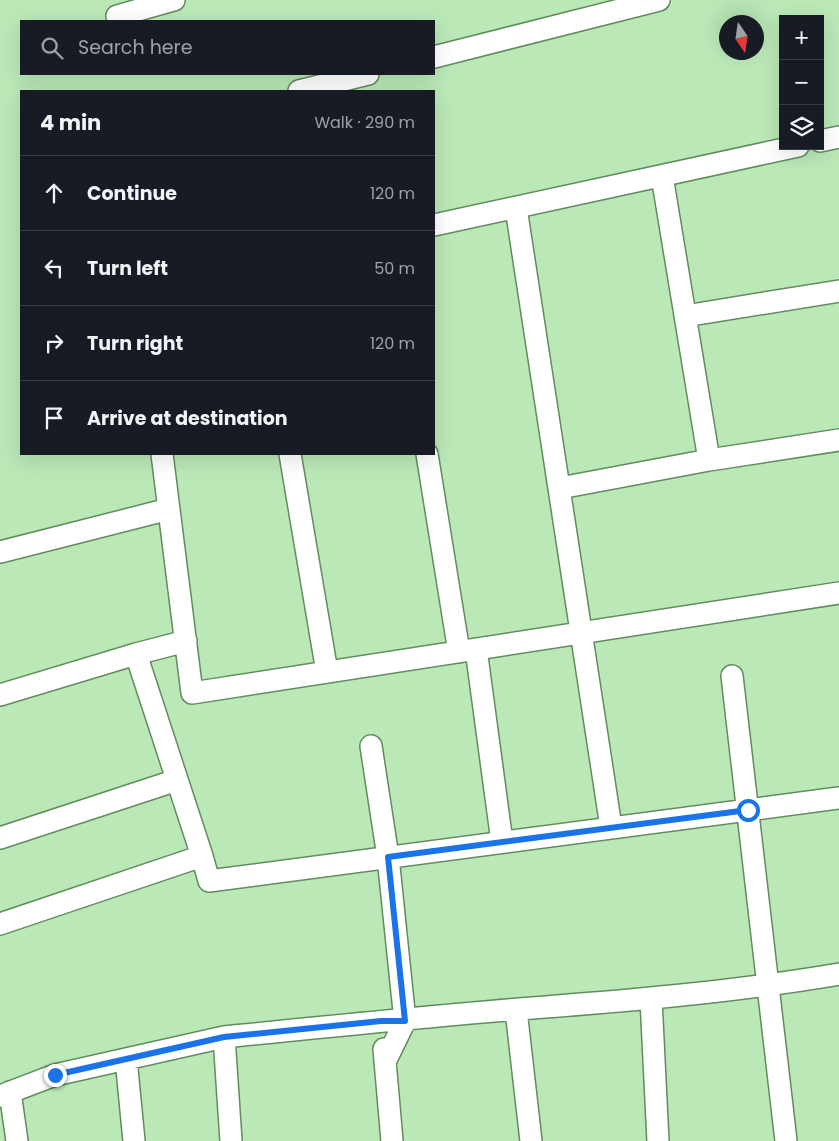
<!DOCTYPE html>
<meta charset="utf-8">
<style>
body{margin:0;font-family:Poppins,sans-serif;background:#242831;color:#f1f3f6}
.controls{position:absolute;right:15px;top:15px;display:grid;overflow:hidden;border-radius:0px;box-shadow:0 5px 20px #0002}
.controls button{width:45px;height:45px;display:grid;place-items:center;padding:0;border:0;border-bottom:1px solid #363941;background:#171b24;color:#f1f3f6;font:25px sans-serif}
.compass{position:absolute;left:719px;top:15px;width:45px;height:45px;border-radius:50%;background:#171b24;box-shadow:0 5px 20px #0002;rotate:167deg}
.stop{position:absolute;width:15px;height:15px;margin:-11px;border:4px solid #1a73e8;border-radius:50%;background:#fff}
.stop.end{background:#1a73e8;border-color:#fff;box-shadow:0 1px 5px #0008}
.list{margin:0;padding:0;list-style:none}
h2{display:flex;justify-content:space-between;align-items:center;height:65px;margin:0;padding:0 20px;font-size:21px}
h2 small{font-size:16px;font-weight:400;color:#9ea1a6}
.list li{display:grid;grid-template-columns:32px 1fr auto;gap:15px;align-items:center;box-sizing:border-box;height:75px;padding:0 20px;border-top:1px solid #363941}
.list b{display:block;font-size:19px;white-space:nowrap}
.list em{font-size:16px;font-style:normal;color:#9ea1a6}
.icon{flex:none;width:28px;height:28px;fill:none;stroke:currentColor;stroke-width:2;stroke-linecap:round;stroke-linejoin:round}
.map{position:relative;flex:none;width:839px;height:1141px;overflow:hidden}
.search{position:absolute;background:#171b24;box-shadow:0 5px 20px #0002;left:20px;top:20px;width:415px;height:55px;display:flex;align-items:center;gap:12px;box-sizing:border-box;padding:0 18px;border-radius:0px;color:#9ea1a6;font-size:19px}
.panel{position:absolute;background:#171b24;box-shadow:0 5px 20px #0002;left:20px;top:90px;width:415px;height:365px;border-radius:0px}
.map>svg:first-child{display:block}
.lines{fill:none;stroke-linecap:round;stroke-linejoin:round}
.minor-casing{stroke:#628c5f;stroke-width:24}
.minor{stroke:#fff;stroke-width:21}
.route{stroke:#1a73e8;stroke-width:6}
</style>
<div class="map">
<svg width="839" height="1141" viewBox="0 0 839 1141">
<rect width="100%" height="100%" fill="#bae8b7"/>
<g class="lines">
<!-- minor casing -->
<g class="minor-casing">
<path id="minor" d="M117,16L174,0
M434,57L659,0
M299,91L368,74
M820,141L839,137
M662,176L709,460
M516,208L611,827
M434,225L798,146
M685,316L839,291
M162,454L192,693L839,593
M290,454L327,672
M427,454L459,652
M560,488L709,460L839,440
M0,552L169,509
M476,649L502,842
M136,654L186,641
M732,676L786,1141
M0,695L136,654L202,856
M371,746L388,857L405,1021L385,1062
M0,838L177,780
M0,924L202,856L209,881L839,798
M651,999L658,1141
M516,1010L531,1141
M384,1049L392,1141
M126,1059L134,1141
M10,1092L17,1141
M0,1096L55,1075L224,1037
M231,1141L224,1037C323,1027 421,1017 519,1009C626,1001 733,992 839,974"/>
</g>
<!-- minor -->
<use href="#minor" class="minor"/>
</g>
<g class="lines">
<!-- route -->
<path class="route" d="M55,1075L224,1037L381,1021H405L388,857L748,810"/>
</g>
</svg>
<div class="controls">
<button>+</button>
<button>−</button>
<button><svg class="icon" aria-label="layers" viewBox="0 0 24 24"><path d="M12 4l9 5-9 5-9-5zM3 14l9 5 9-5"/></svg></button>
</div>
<svg class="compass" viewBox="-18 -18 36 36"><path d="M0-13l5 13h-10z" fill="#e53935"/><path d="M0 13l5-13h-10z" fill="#9ea1a6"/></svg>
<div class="stop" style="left:748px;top:810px"></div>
<div class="stop end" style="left:55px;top:1075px"></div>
<div class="search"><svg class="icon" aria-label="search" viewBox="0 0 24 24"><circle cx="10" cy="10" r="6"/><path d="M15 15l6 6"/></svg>Search here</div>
<section class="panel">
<h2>4 min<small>Walk · 290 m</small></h2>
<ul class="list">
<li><svg class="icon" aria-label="ahead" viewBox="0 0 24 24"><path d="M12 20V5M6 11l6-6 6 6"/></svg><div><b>Continue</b></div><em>120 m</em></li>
<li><svg class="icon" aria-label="left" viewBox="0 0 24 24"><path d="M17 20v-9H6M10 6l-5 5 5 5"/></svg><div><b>Turn left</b></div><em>50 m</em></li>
<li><svg class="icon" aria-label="right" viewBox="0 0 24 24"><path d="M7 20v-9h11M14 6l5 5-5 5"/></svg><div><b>Turn right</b></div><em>120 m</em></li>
<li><svg class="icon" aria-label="arrive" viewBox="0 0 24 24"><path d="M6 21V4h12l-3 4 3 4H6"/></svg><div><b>Arrive at destination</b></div></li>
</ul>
</section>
</div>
